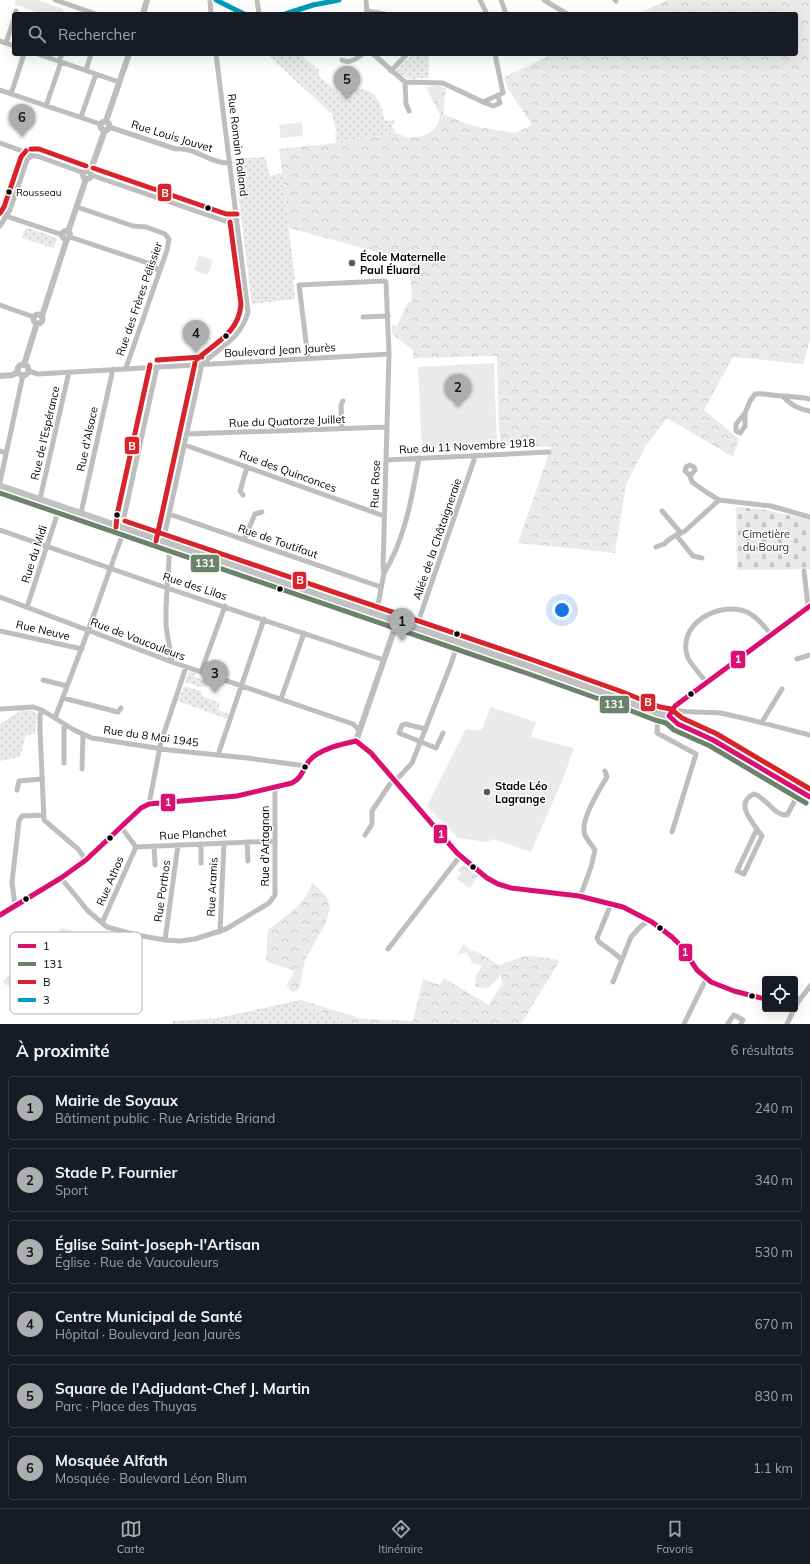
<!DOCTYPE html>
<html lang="fr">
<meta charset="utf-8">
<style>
body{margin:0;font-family:Mulish,sans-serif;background:#242831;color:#f1f3f6}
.controls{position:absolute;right:12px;bottom:12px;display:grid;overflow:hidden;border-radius:4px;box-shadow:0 4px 16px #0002}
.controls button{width:36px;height:36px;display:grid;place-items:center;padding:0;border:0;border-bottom:1px solid #363941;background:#171b24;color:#f1f3f6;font:20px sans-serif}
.you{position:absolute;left:562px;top:610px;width:14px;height:14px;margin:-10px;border:3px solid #fff;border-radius:50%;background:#1a73e8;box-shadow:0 0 0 6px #1a73e833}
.badge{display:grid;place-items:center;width:26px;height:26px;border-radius:50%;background:#adaeaf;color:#111;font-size:13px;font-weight:700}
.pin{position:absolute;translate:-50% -33px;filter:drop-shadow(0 1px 2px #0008)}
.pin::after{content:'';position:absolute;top:21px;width:14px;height:12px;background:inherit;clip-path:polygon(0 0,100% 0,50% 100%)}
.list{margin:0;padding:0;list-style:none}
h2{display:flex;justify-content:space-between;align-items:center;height:52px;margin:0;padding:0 16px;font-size:17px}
h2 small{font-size:13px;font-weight:400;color:#9ea1a6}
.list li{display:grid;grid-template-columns:26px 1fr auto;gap:12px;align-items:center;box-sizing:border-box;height:64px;margin:0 8px 8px;padding:0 8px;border:1px solid #363941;border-radius:4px}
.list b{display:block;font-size:15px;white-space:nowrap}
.list p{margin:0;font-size:13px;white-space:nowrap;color:#9ea1a6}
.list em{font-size:13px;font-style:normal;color:#9ea1a6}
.icon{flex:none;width:22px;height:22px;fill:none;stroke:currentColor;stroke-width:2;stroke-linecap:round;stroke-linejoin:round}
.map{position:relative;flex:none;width:810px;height:1024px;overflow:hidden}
.search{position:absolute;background:#171b24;box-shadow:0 4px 16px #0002;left:12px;right:12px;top:12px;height:44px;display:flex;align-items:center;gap:10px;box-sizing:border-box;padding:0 14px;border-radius:4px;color:#9ea1a6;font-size:15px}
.sheet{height:484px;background:#171b24}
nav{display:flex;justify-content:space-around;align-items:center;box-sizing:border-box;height:56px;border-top:1px solid #363941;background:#171b24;font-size:11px;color:#9ea1a6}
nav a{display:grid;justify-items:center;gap:2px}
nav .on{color:#adaeaf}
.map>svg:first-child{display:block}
.green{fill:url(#green-dots)}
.forest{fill:url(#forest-crowns)}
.cemetery{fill:url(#cemetery-stones)}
.pitch{fill:#eaeaea}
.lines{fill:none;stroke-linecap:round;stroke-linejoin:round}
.minor{stroke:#bebebe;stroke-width:5}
.tertiary{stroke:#bebebe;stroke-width:6}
.secondary{stroke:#c1c1c1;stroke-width:7}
.bus-1-casing{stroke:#fff;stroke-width:8}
.bus-2-casing{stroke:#fff;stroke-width:8}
.bus-3-casing{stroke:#fff;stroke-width:8}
.bus-4-casing{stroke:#fff;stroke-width:8}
.bus-1{stroke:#da0f71;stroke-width:5}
.bus-2{stroke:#6b836b;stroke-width:5}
.bus-3{stroke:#d8232a;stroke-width:5}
.bus-4{stroke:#009cbb;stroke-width:5}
.bus-dot{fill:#000;stroke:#fff;stroke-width:1.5}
.poi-dot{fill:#595959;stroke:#fff;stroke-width:1.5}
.labels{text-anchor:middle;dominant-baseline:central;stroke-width:3;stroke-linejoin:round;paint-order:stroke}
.bus-label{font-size:10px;fill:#000;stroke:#fff;text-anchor:start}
.street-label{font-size:11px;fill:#000;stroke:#fff}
.poi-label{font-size:11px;font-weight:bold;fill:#000;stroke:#fff;text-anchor:start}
.park-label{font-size:11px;fill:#2f2f2f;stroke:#fff}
.key{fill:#fff;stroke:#b2b2b2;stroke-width:1}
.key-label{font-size:11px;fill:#000}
.line-badge{stroke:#fff;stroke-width:1.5}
.badge-label{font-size:11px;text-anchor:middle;font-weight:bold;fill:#fff}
</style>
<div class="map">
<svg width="810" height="1024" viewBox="0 0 810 1024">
<defs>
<pattern id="green-dots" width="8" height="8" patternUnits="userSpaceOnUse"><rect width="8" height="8" fill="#eaeaea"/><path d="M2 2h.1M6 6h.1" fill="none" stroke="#c7c7c7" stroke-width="1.8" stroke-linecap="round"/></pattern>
<pattern id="forest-crowns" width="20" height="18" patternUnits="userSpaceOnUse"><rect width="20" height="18" fill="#eaeaea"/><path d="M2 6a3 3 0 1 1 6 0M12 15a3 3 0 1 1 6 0" fill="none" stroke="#c7c7c7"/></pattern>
<pattern id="cemetery-stones" width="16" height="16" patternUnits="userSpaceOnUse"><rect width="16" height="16" fill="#eaeaea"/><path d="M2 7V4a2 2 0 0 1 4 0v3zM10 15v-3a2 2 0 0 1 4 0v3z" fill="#c7c7c7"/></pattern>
</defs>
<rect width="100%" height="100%" fill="#fff"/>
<!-- green -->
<path class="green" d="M267,54H301L304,58L319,70V76L340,94C356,86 374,86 381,106C383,111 383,117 386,121L395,120L392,126L394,130L396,133L336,143L335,134L337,133L332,114Z
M411,56H429V78C414,78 409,82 397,71L399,67Z
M265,157L270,176L282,173L295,280H293L295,299L252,304L234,159Z
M26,227L54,237L57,239L53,248L22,238Z
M190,671L195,673L194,677L203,680L204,677L209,679L206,686L200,687L185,682L188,673Z
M184,686L201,691L202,696L220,703L218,710L229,714L227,719L178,701Z
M22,710L34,711L37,715L35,734L26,735L20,757L0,761V724Z
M291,1002L356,1024H173V1021L218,1018Z"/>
<!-- forest -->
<path class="forest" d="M667,0H810V340L803,364L733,357L704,410L739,439L733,457L667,418L645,447L626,485L615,553L518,543L551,447L501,445L499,431L497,356L413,358V350L392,334V325L397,326L408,302H412L409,253L388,255L289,228L279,149L336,143L397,133C413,143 438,136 440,115L426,87L440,86L446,88L443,114L473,126L515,133L532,125L508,89L504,77L553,54H796V14H638Z
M463,865L478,876L470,888L457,879L461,873L457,870Z
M312,882L327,897L330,907L326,923L305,960L299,989L293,993L286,986L294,971L266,961L268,930C284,917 307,903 312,882Z
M62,928L72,931L67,944L54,951L52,957L84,961L113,962L89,969L70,965L50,983L37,987L16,991L2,982Z
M464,944L472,952L474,950L499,965L522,957L533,956L558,960L559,962L521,1024H356L291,1002L301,1000L363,1019L413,1021L423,979L440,985L444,978L489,1005L502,984L501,975L488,988L475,987L476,976L482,965L472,963L467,952L457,955Z"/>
<!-- cemetery -->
<path class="cemetery" d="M736,507L766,510L810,520V569L737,570Z"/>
<!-- pitch -->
<path class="pitch" d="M16,0H38L63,9L62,14H42L14,4Z
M302,122L303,136L281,138L279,125Z
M199,255L213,260L208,275L194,270Z
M494,363L497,446L422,449L418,367Z
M491,707L536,722L531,737L574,748L564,776L531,852L493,839L487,842L458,838L427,806L466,729L481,731Z"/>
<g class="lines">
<!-- minor -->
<path class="minor" d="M55,0L96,14
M210,0L211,14
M257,0L259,14
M366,0L367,13
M480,0L487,14
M501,0L506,14
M544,0L567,14
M615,0L616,1
M367,11L385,14
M16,14V11
M0,41L14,46
M6,43L14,19
M38,54L119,82
M373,54L405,82L443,83L483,102L503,93L495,54
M342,60C350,64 355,59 363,54
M59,61L62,54
M86,70L91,54
M391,71L407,54
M405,82L406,104L409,111
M0,90L100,124
M11,94L24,54
M483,102L493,106L500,103L498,96
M46,106L61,62
M81,117L96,74
M109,127L176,149C195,147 211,164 230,163
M0,143L28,153L31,156H37L84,173
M91,175L225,221H237
M77,207L133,226L146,227L165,234L169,239L167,250L126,368
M0,214L63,235
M0,226L10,210L27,160L31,156
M70,237L154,265L159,272
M0,305L34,317
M363,317L388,316
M308,358L299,285L384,281L386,282L389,354L383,567L384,573L376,615
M202,364C220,348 242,337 248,312L216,54
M28,371L38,374L389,354
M783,396C789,404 800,410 810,411
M745,413V426L740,433L736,431V424L745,413L750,401L755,394C766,393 774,396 784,396C793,397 801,397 810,399
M342,428L341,405L343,401
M187,434L387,427
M185,445L384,516
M0,451L6,453
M386,460L549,452
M690,476L695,470L694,467L690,465L686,467L685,471L690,476L692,482L706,492L719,500L771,506L810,517
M0,482L23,375
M243,495L240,491L247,467
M40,499L69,372
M662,511L681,533
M81,513L113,369
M169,514L381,587
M0,530L167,588L384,660
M676,535L693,556L702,558
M244,540L255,514L262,512
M163,542L202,364
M170,544L166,607V626L172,662
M656,547L664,544L671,538L685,531L719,500
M804,571L808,607
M384,573C405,539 412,497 419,458
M0,597L172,662L353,724L359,730
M27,607L60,506
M416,628L474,460V456
M0,631L82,649
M797,659L810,655
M201,672L225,606
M43,680L67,686
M707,683C701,675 692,666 688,658C675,625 719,600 747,612C757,617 764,625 771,635
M63,698L118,712L121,708
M281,699L304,633
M0,709L33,707L42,710L74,730L92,738L169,750L247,758L306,766
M672,709C687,714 704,711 720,713C751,719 780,728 810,735
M42,710L40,716V730L44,820L78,849L86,860
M658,714L657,733L696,754L672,832
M55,718L88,631L123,533L124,517L157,367
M762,722L782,689
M426,729L405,724L402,725L399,733L436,748L443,733
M356,741L371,753L457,853C469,864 482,877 498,884C514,891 534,891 552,893C576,895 600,899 623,907C637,913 667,930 677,942C687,953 692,968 705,978C719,989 747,994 765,999
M218,755L264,619
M64,763V724
M82,769L83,734
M17,790L19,781L42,779
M149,804L161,742L186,667
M121,827L136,847L275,841
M757,829L737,871L744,874L762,836C754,824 733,803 754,794C766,797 774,816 787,815L800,791
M365,835L372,824V811L390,784L398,778L412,763L451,664L458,643
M247,842L248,861
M201,844V863
M154,846L155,865
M61,878L88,911L107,927L136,935L165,940L180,941L195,939L226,929L269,903L275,895V788
M580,897L591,867L595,850C592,845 587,840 585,835C579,821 600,789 607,777L605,771
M612,904L609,909L597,938L599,942L614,953L622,960
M15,906L12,882L19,821L22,816L44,815
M102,923L136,847
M220,932L224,843
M165,940L178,845
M388,949L460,856
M613,982L631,937L640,927L648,921
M795,1007C797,1001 806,993 810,986
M684,1024L706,979
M729,1024L728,1023L734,1015L743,1020L741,1024
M787,1024L794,1009"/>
<!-- tertiary -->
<path class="tertiary" d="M216,0L244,14
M143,14L147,0
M285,14L313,5L339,0
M106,121L129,54
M100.5 126a4.5 4.5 0 1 1 9 0a4.5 4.5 0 1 1-9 0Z
M83 175a4 4 0 1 1 8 0a4 4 0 1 1-8 0Z
M90,172L105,130
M62 235a4 4 0 1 1 8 0a4 4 0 1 1-8 0Z
M68,232L86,179
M33.5 319a4.5 4.5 0 1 1 9 0a4.5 4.5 0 1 1-9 0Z
M42,316L67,239
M17.5 370a5.5 5.5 0 1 1 11 0a5.5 5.5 0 1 1-11 0Z
M24,365L37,323
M0,376L12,375L18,372
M669,716L672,709L675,706L810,606
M0,915L61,878L86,860L141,808L149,804L237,796L292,783C303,779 303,767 311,759C318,752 347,742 356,741L397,622"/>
<!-- secondary -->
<path class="secondary" d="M0,486L531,667L618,698L658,714L669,716L678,724L713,740L810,797"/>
<!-- bus-1 casing -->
<g class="bus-1-casing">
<path id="bus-1" d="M669,716L675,706L810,606
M669,716L678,724L713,740L810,797
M356,741L371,753L457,853L487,878L498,884L511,888L579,896L623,907L652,922L672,937L681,946L697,970L711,982L734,991L765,999
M0,915L61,878L86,860L141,808L149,804L237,796L292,783C302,778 303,769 309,761C319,749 342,744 356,741"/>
</g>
<!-- bus-2 casing -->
<g class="bus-2-casing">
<path id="bus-2" d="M0,493L529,674L616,705L655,720L666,723L674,730L710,746L806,803"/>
</g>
<!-- bus-3 casing -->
<g class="bus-3-casing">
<path id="bus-3" d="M31,149H39L86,166
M93,168L226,214H237
M0,213L4,207L21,157L26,151
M197,359C217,342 239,332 241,304L230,222
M157,360L202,357
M125,521L533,660L620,691L660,707L671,709L682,718L717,734L810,789
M116,527L117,515L150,365
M156,541L195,363"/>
</g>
<!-- bus-4 casing -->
<g class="bus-4-casing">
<path id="bus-4" d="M216,0L244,14
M285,14L313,5L339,0"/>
</g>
<!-- bus-1 -->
<use href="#bus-1" class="bus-1"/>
<!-- bus-2 -->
<use href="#bus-2" class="bus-2"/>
<!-- bus-3 -->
<use href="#bus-3" class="bus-3"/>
<!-- bus-4 -->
<use href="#bus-4" class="bus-4"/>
</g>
<!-- markers -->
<g class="bus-dot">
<circle cx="9" cy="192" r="3.5"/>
<circle cx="208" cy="208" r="3.5"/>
<circle cx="226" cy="336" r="3.5"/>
<circle cx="117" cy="515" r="3.5"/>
<circle cx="280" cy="589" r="3.5"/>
<circle cx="457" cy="634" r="3.5"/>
<circle cx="691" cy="694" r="3.5"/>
<circle cx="305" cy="767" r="3.5"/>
<circle cx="110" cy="838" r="3.5"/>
<circle cx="473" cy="867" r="3.5"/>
<circle cx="26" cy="899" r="3.5"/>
<circle cx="660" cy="928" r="3.5"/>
<circle cx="752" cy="996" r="3.5"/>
</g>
<g class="poi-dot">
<circle cx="352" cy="263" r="4"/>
<circle cx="487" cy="792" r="4"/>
</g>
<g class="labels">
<!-- bus labels -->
<g class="bus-label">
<text x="16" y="192">Rousseau</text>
</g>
<!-- street labels -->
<g class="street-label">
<text transform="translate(172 136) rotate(17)">Rue Louis Jouvet</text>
<text transform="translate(238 145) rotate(83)">Rue Romain Rolland</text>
<text transform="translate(139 299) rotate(-71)">Rue des Frères Pélissier</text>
<text transform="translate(280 350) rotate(-3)">Boulevard Jean Jaurès</text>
<text transform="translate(287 421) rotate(-2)">Rue du Quatorze Juillet</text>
<text transform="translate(45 433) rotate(-77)">Rue de l'Espérance</text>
<text transform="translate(87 439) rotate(-78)">Rue d'Alsace</text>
<text transform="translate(467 446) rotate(-3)">Rue du 11 Novembre 1918</text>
<text transform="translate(288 471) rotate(20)">Rue des Quinconces</text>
<text transform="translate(375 484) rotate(-88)">Rue Rose</text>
<text transform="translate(437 539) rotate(-71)">Allée de la Châtaigneraie</text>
<text transform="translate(278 541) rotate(19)">Rue de Toutifaut</text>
<text transform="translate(34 554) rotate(-72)">Rue du Midi</text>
<text transform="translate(195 586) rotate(18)">Rue des Lilas</text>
<text transform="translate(43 630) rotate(13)">Rue Neuve</text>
<text transform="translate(138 639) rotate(21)">Rue de Vaucouleurs</text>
<text transform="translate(151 736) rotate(8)">Rue du 8 Mai 1945</text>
<text transform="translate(193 834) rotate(-3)">Rue Planchet</text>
<text transform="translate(265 846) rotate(-90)">Rue d'Artagnan</text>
<text transform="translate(110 881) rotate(-67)">Rue Athos</text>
<text transform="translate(212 887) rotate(-87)">Rue Aramis</text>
<text transform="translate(162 891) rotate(-82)">Rue Porthos</text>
</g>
<!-- poi labels -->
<g class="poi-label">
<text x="360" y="257">École Maternelle<tspan x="360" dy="13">Paul Éluard</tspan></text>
<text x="495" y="786">Stade Léo<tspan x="495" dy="13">Lagrange</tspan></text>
</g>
<!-- park labels -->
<g class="park-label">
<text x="766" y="534">Cimetière<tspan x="766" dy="13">du Bourg</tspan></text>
</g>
</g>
<!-- legend -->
<rect x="10" y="932" width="132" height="82" rx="6" class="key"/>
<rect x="18" y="944" width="18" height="4" fill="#da0f71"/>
<rect x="18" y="962" width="18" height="4" fill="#6b836b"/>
<rect x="18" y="980" width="18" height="4" fill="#d8232a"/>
<rect x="18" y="998" width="18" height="4" fill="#009cbb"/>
<g class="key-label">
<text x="43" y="950">1</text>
<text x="43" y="968">131</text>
<text x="43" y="986">B</text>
<text x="43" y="1004">3</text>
</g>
<g class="line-badge">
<rect x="157" y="183" width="15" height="19" rx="4" fill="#d8232a"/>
<rect x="124" y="436" width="16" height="19" rx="4" fill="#d8232a"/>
<rect x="190" y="554" width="30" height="19" rx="4" fill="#6b836b"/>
<rect x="292" y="571" width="15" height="19" rx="4" fill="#d8232a"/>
<rect x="730" y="650" width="16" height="19" rx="4" fill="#da0f71"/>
<rect x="640" y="693" width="16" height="19" rx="4" fill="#d8232a"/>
<rect x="599" y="695" width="31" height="19" rx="4" fill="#6b836b"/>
<rect x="160" y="793" width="16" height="19" rx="4" fill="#da0f71"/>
<rect x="433" y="824" width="15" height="20" rx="4" fill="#da0f71"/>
<rect x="678" y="943" width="15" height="19" rx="4" fill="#da0f71"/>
</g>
<g class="badge-label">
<text x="165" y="197">B</text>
<text x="132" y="450">B</text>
<text x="205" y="567">131</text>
<text x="300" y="584">B</text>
<text x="738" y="663">1</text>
<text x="648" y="706">B</text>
<text x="614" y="708">131</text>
<text x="168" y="806">1</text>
<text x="441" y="838">1</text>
<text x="685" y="956">1</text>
</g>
</svg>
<div class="controls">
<button><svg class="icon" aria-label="locate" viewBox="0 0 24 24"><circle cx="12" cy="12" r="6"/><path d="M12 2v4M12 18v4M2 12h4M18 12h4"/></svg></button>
</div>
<div class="you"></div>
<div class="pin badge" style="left:402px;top:641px">1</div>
<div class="pin badge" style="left:458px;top:407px">2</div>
<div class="pin badge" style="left:215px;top:693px">3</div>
<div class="pin badge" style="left:196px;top:353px">4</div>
<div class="pin badge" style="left:347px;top:99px">5</div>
<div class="pin badge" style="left:22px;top:137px">6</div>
<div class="search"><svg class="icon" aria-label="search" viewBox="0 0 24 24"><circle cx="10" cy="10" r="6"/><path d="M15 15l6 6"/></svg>Rechercher</div>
</div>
<section class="sheet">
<h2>À proximité<small>6 résultats</small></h2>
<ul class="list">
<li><span class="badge">1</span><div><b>Mairie de Soyaux</b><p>Bâtiment public · Rue Aristide Briand</p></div><em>240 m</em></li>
<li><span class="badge">2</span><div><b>Stade P. Fournier</b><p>Sport</p></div><em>340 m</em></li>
<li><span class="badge">3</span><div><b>Église Saint-Joseph-l'Artisan</b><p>Église · Rue de Vaucouleurs</p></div><em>530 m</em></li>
<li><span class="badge">4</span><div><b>Centre Municipal de Santé</b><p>Hôpital · Boulevard Jean Jaurès</p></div><em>670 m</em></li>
<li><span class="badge">5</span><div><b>Square de l'Adjudant-Chef J. Martin</b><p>Parc · Place des Thuyas</p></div><em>830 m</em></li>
<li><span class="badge">6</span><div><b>Mosquée Alfath</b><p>Mosquée · Boulevard Léon Blum</p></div><em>1.1 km</em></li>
</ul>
</section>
<nav>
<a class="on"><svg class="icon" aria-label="map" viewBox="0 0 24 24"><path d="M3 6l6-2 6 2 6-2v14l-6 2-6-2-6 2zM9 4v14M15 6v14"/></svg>Carte</a>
<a><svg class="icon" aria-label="directions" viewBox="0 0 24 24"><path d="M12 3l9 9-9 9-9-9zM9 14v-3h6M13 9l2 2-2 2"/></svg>Itinéraire</a>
<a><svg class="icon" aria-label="saved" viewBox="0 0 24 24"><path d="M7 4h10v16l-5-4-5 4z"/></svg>Favoris</a>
</nav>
